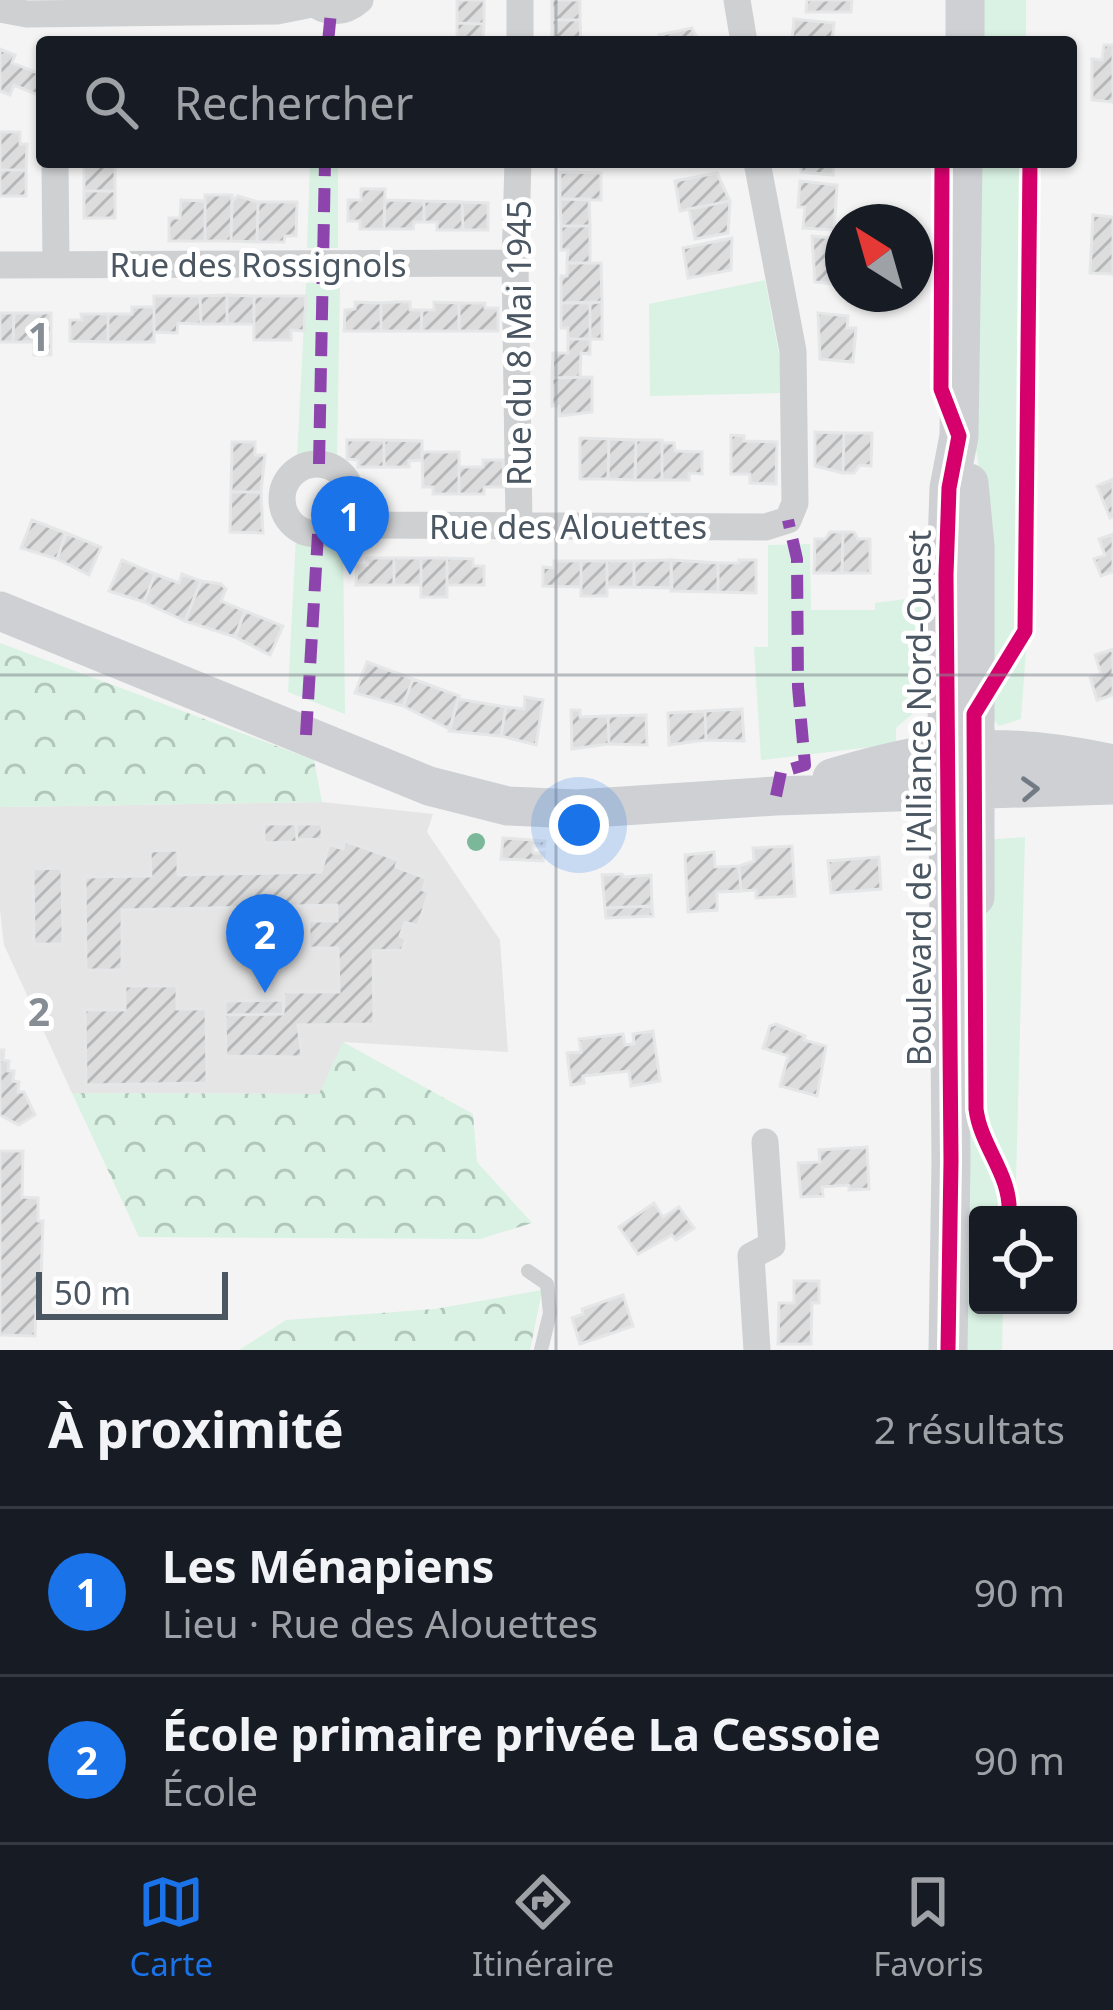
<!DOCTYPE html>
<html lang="fr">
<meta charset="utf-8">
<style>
body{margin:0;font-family:"Noto Sans",sans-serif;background:#242831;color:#f1f3f6}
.controls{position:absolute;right:36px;bottom:36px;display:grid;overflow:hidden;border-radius:12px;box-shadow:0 3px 9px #0004}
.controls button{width:108px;height:108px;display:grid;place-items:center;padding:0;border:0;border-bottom:3px solid #363941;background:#171b24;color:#f1f3f6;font:60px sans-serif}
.compass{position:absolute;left:825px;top:204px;width:108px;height:108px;border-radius:50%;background:#171b24;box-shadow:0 3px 9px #0004;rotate:323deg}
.scale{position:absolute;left:36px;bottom:30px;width:192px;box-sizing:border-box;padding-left:12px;border:6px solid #4a5661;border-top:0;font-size:33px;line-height:42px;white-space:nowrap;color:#4a5661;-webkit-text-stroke:9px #fff;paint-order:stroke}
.you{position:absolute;left:579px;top:825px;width:42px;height:42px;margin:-30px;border:9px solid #fff;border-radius:50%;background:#1a73e8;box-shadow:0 0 0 18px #1a73e833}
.badge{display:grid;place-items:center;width:78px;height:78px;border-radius:50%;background:#1a73e8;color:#fff;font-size:39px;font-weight:700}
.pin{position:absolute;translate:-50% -99px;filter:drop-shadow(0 3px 6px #0008)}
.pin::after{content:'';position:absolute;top:63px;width:42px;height:36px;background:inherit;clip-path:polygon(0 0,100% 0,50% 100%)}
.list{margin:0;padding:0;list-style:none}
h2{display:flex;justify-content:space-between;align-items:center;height:156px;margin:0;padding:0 48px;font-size:51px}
h2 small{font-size:39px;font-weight:400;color:#9ea1a6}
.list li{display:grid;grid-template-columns:78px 1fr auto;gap:36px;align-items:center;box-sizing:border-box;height:168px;padding:0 48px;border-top:3px solid #363941}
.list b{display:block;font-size:45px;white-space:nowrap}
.list p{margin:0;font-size:39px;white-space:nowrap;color:#9ea1a6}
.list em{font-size:39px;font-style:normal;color:#9ea1a6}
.icon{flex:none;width:66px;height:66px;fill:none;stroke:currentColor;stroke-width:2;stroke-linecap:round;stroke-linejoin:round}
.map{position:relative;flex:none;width:1113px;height:1350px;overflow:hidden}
.search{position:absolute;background:#171b24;box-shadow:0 3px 9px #0004;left:36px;right:36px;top:36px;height:132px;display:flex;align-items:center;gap:30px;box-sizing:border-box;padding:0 42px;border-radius:12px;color:#9ea1a6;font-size:45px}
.sheet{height:492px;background:#171b24}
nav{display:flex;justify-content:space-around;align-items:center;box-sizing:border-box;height:168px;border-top:3px solid #363941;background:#171b24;font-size:33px;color:#9ea1a6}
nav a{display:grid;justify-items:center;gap:6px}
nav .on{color:#1a73e8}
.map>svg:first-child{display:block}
.education{fill:#e6e5e6}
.grass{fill:#d9f2e3}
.forest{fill:url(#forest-crowns)}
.building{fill:url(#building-hatch);stroke:#e5e6e7;stroke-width:3}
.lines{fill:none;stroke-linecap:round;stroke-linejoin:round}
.lane{stroke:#ced0d2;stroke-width:14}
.street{stroke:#ced0d2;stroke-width:27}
.secondary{stroke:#ced0d4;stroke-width:39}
.quiet{stroke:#8e44ad;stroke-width:12;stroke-dasharray:24 12;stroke-linecap:butt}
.cycleway-casing{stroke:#fff;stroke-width:22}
.cycleway{stroke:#d6006c;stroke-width:15}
.tree{fill:#7ab899}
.oneway{stroke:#727b84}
.grid{fill:none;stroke:#868d94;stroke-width:3;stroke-opacity:0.55}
.labels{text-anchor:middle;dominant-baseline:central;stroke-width:10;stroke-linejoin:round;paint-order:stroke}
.street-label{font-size:33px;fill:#4a5661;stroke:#fff}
.grid-label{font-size:39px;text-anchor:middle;font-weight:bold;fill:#868d94;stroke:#fff;stroke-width:10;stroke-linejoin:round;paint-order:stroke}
</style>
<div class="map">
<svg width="1113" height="1350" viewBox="0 0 1113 1350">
<defs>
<pattern id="forest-crowns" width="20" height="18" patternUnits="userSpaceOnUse" patternTransform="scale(3)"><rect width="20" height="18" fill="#d9f2e3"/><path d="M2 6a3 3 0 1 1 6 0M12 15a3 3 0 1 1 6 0" fill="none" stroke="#b2c7bb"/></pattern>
<pattern id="building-hatch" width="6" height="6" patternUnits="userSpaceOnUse" patternTransform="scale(3)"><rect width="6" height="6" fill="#ddddde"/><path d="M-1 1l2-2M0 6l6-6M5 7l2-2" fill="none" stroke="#b5b6b7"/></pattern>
</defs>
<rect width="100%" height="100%" fill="#f4f4f4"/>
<!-- education -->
<path class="education" d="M322,802L433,814L427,832L500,940L508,1052L344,1042L320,1094L72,1093L4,945L0,910V807Z"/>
<!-- grass -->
<path class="grass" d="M982,0H1026V42H981Z
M310,162H338V248H307Z
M979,162H1024L1021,631L981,689L982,488L973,429Z
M765,280L780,359L781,393L650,396L649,304Z
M306,283H340L337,456L318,453L297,459Z
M296,537L308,542L343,544L345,714L288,692Z
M810,544L811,610H875V603L921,597L920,699L912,714L896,728V744L761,760L754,647H768V545Z
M1027,637L1021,719L999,726L984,710Z
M1025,837L1016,1182L1011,1180L983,1122L984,840Z
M971,1108L973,1124L1002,1185L1004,1215H978V1305H1003L1002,1350H963L965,1115Z"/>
<!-- forest -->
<path class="forest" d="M0,643L314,760L322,802L0,807Z
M343,1042L473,1114L477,1162L532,1223L480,1239L139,1237L72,1093L319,1094Z
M542,1290L530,1350H239L286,1320L435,1309Z"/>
<!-- building -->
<path class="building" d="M457,0H484V24L457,23Z
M552,0H580V20H552Z
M852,0L851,12H806L807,0Z
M794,19L834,23L832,42L792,41Z
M552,20H580L581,42H552Z
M457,23L484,24L483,42H457Z
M692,28L699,42H661L659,35Z
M1104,45H1113V102L1092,100V59L1102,60Z
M0,49L15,55L12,63L38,73V95L14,85L10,95L0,91Z
M0,132H20V144H27L26,170H0Z
M801,162H834L833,175L801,172Z
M84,165H115V191H84Z
M0,170H26V196H0Z
M560,172L601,173V200L560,199Z
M717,173L730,201L680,211L675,181Z
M800,181L837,185L834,230L803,228L805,207H798Z
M361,189H385L384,229H360V221H348V200H361Z
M84,191H115V218H84Z
M205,195H232L231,241H205Z
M238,196L258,202L257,242L231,241L232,201Z
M560,199H589L590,226H561Z
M181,200L205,201V241H169V218H180Z
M385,200L424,201V222H414L413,229H384Z
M424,201L462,202L463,230H437V222H424Z
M730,201L728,233L695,239L689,209Z
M258,202H297L296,236H285L284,242H257Z
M462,202L488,203V230H463Z
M1093,215L1113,217V274L1090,273Z
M561,226H590V263H567L568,250H561Z
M812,236L843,239V285L815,282Z
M732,238L731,270L688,278L683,248Z
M567,263H601L602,302L561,303V276H567Z
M227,295L254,296V324H227Z
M227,295V324H201L200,296Z
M154,296H200L201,324L178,323L177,333L154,332Z
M254,296H306L304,331L291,330V340H254Z
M355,302L381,303V331H344L345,310L355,309Z
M396,302H410V310H422L421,331H381V303Z
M434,302L459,303V331H421L422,310H434Z
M602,302V339H590V303Z
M459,303H485V308H498V331H459Z
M561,303H590V339H568V328H561Z
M132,307H154V342H108V314H132Z
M0,313H14L13,342H0Z
M14,313H51V355H34V342H13Z
M818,313L848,316L847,328H856L853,362L820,359Z
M81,314H108V342L70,341V320H82Z
M568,339H590V354L581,353L580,377L552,378L553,353H568Z
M592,377V412L560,416L559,406H552V378Z
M815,432L844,433L843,473L815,466Z
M844,433H872L871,466L860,465L854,473H843Z
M731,435L744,436V441L777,442L776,484L750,483V474H731Z
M580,438L609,439L608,479H580Z
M609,439L636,440L635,480L608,479Z
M347,440H384V467H358V460L347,459Z
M384,440L422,441V460L409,461V467H384Z
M636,440H662V480H635Z
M232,442H255V455H265L261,492H231Z
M662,443H674L675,451L702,452V474L689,473V480H662Z
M422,452H459V494H433V487H423Z
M483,460H503L504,487H484V494H459V467H483Z
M1113,479V517L1110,518L1097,486Z
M231,492H261L263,533L230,532Z
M32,520L66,533L57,559L21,548Z
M830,532H843L842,573H814L815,539H825Z
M843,532H854L858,539H870V573H842Z
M66,533L101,547L89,575L57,559Z
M1113,534V572L1101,576L1094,559L1105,555L1099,539Z
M367,558H394V585H356L357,566L367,565Z
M394,558H421V585H394Z
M421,558H447V597H421Z
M447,558L473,559V566H484V585H447Z
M122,560L155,574L144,602L109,591Z
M671,560L672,588L634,587V561Z
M671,560L718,563V592L671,591Z
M739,560H756V593L718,592V563H739Z
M554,561H581V587L543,586V567L554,568Z
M581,561H607V596H581Z
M607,561H634V587H607Z
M155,574L179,583L182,574L201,581L185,621L144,602Z
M201,581L221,584L226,589L221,601L245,611L235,637L185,621Z
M245,611L283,626L270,655L235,637Z
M1113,649V695L1097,700L1090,677L1101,674L1095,655Z
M367,662L413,679L403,706L355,693Z
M413,679L459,696L450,729L403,706Z
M525,697L543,700L536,745L501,736L506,707L524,709Z
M458,699L506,707L501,736L449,731Z
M742,709L744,741L706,740L705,711Z
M571,710H580V717L608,716L609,744L572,749Z
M705,711L706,740L669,745L668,713Z
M646,715L647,745L609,744L608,716Z
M264,824H296L297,842L264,843Z
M296,824H322V839L297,840Z
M503,838L545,841L544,846H533V853H544L543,861L501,859Z
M345,841L398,860L396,867L426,878L423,890L429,892L418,926L405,922L400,936L406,939L402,950L373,951L374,1024L298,1025L302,1057L226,1056L225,1015L283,1014L284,992H339L338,948H309V921H337V905L122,910V970H86L85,877L151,876L150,851L178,850V875L321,872L329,844L343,849Z
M792,846L795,896L756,898V890L741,891L739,866L754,861L753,848Z
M714,852L715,867L739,866L741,891L717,892V910L688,912L685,855Z
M879,857L881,889L831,893L828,861Z
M62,868L63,944H34L33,869Z
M622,874L624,877L651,875L652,906L605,908L602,875Z
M652,906L653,916L606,918L605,908Z
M125,986H177V1009H206L207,1083L86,1085L85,1010H125Z
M284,1000L283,1014L225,1015V1001Z
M776,1024L805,1036L804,1040L826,1046L817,1096L780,1086L788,1056L763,1048L770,1026Z
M653,1031L660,1081L631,1086L629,1071L583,1076L584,1083L571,1085L567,1053L581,1052L579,1039L623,1034L625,1045L634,1044L633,1034Z
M0,1050H4L3,1060L9,1061L8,1071H14L13,1081L19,1082L18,1092H24L35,1115L19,1125L0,1115Z
M867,1147L869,1189L849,1190V1185L822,1187L823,1196L801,1197L798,1163L820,1162L819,1150Z
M0,1151H23L22,1197L38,1198V1221H43L40,1311L36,1310L35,1336L0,1335Z
M654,1203L663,1217L679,1207L694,1228L676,1240L672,1235L638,1254L619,1227Z
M794,1281H819V1303H812L811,1344H778L779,1303H794Z
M623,1295L633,1326L580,1344L572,1318L583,1314L582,1309Z"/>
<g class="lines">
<!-- lane -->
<path class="lane" d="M528,1271L547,1284L550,1313L541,1350"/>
<!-- street -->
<path class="street" d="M309,0C326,15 344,14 360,0
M737,0L744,42
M0,9L27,14L277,11L312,4
M520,42V0
M55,162L56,264
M518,162L515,263L519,523
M0,265L515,263
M282 499a35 35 0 1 1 70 0a35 35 0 1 1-70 0Z
M347,517L371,525L766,527L788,520L795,503L793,351L757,162
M757,1350L751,1256L772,1245L765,1142"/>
<!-- secondary -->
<path class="secondary" d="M965,42V0
M969,483L975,546V897
M0,611L429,786L508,806L577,809L776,796L1113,785
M832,778C940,746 1003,740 1113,764
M948,1350L951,1161L946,575L949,488L959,436L963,162"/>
<!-- quiet -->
<path class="quiet" d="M328,42L331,12
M319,464L325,162
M306,735L318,534
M776,796L781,772L805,765L798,687L797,559L788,520"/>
<!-- cycleway casing -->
<g class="cycleway-casing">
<path id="cycleway" d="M942,162L941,389L959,436L949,488L946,575L951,1161L948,1350
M1009,1215C1012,1175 981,1148 976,1109L974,714L1025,631L1030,162"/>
</g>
<!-- cycleway -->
<use href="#cycleway" class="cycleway"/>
</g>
<!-- trees -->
<circle class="tree" cx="476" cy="842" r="9"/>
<!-- one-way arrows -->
<defs><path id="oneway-chevron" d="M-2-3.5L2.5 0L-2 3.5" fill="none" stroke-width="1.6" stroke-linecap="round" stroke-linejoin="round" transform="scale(3)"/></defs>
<use class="oneway" href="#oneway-chevron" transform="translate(1030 789) rotate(-3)"/>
<!-- grid -->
<path class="grid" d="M556,0V42M556,162V1350M0,675H1113"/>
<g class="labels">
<!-- street labels -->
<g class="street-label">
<text x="258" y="264">Rue des Rossignols</text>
<text transform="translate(518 343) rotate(-90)">Rue du 8 Mai 1945</text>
<text x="568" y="526">Rue des Alouettes</text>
<text transform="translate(918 798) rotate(-90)">Boulevard de l'Alliance Nord-Ouest</text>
</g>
</g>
<g class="grid-label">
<text x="39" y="351">1</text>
<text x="39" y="1026">2</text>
</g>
</svg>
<div class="controls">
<button><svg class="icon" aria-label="locate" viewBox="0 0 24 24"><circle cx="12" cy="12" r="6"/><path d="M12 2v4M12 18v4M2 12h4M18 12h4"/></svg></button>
</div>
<svg class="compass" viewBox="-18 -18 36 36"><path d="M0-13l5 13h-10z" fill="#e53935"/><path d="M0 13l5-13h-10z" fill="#9ea1a6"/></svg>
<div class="scale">50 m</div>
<div class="you"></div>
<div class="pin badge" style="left:350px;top:575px">1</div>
<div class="pin badge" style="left:265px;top:993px">2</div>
<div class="search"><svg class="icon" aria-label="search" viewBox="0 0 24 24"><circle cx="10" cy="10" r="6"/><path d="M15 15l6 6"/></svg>Rechercher</div>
</div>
<section class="sheet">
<h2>À proximité<small>2 résultats</small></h2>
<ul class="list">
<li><span class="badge">1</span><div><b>Les Ménapiens</b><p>Lieu · Rue des Alouettes</p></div><em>90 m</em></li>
<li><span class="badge">2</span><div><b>École primaire privée La Cessoie</b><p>École</p></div><em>90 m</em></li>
</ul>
</section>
<nav>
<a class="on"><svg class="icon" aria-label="map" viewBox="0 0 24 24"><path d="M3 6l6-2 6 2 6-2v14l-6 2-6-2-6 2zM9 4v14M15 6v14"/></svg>Carte</a>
<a><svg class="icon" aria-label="directions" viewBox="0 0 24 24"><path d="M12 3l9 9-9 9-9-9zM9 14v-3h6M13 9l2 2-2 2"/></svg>Itinéraire</a>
<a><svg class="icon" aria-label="saved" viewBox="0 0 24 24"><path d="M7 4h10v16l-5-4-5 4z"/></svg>Favoris</a>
</nav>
